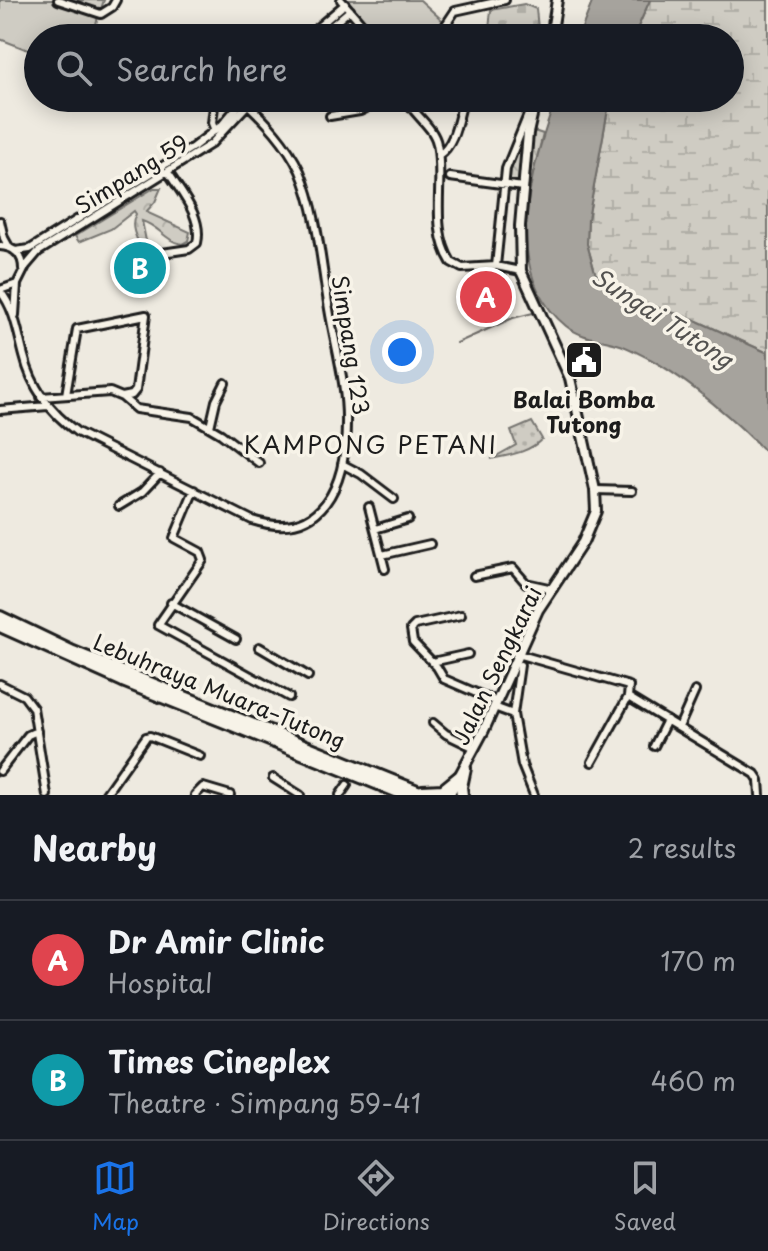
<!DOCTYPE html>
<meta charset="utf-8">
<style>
body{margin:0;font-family:"Playpen Sans",sans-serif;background:#242831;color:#f1f3f6}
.you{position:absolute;left:402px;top:352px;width:28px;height:28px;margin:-20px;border:6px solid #fff;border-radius:50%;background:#1a73e8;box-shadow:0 0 0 12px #1a73e833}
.badge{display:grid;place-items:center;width:52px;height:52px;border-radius:50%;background:#1a73e8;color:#fff;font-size:26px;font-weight:700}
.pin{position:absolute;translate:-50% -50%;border:4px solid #fff;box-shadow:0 2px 8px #0006}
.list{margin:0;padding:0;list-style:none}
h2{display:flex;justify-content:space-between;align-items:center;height:104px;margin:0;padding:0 32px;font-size:34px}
h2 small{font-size:26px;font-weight:400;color:#9ea1a6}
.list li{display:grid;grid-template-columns:52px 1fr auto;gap:24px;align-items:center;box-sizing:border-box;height:120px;padding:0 32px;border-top:2px solid #363941}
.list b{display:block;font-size:30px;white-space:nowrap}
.list p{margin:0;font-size:26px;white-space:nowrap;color:#9ea1a6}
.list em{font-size:26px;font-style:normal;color:#9ea1a6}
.icon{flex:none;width:44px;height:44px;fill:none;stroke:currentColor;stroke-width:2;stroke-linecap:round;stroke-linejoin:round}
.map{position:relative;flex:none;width:768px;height:795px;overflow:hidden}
.search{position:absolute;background:#171b24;box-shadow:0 4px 20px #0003;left:24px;right:24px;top:24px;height:88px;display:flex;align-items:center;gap:20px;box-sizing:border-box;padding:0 28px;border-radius:44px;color:#9ea1a6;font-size:30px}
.sheet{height:344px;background:#171b24}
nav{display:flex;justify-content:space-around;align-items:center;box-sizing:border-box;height:112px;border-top:2px solid #363941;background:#171b24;font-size:22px;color:#9ea1a6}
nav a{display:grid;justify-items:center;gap:4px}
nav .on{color:#1a73e8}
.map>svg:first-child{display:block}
.grass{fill:url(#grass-dots);stroke:#767470;stroke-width:2}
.forest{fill:url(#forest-crowns);stroke:#767470;stroke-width:2}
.wetland{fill:url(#wetland-marsh);stroke:#767470;stroke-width:2}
.cemetery{fill:url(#cemetery-stones);stroke:#767470;stroke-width:2}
.pitch{fill:#cfccc3;stroke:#767470;stroke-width:2}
.water{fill:#a6a39d;stroke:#6f6d69;stroke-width:2}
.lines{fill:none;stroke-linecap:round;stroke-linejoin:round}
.stream{stroke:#6f6d69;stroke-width:2}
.minor-casing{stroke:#1c1c1c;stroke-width:12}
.major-casing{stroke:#1c1c1c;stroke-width:14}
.highway-casing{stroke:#1c1c1c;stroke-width:16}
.minor{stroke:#f7f3e8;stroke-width:6}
.major{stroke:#f7f3e8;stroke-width:8}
.highway{stroke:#f7f3e8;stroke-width:10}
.labels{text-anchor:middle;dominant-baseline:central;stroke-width:7;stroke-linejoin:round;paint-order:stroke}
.street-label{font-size:22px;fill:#1c1c1c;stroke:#f7f3e8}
.poi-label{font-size:22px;font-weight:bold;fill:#1c1c1c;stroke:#f7f3e8}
.water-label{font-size:24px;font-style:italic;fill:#535250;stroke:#f7f3e8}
.neighbourhood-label{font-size:24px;letter-spacing:2px;fill:#1c1c1c;stroke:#f7f3e8}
</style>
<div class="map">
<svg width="768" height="795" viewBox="0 0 768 795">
<defs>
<pattern id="grass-dots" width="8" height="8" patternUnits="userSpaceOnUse" patternTransform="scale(2)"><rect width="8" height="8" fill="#cfccc3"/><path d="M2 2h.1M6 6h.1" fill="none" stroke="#b1afa7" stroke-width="1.8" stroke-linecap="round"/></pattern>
<pattern id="forest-crowns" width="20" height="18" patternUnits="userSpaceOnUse" patternTransform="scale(2)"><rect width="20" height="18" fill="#cfccc3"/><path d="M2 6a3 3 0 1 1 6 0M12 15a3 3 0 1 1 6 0" fill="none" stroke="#b1afa7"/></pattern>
<pattern id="wetland-marsh" width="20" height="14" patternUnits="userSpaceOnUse" patternTransform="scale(2)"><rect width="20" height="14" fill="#cfccc3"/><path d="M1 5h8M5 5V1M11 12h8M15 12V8" fill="none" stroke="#b1afa7"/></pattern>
<pattern id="cemetery-stones" width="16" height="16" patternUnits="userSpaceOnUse" patternTransform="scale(2)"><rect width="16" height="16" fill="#cfccc3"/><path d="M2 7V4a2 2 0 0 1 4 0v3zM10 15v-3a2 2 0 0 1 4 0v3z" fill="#b1afa7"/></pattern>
</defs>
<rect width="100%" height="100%" fill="#eeeae0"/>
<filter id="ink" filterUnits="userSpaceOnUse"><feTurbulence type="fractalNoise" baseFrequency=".0125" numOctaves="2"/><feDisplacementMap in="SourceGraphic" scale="16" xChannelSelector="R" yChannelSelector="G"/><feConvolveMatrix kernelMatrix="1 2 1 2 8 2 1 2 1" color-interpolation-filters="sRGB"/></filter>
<g filter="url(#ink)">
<!-- grass -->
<path class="grass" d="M532,422L542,439C528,453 510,455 491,459L516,445L511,431Z"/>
<!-- forest -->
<path class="forest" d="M525,123L518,186L504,183L506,172Z
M531,130L543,134L529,190L527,236H521Z
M154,188H161L155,202L146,212L190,232L188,241L182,244C165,241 159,226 142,221L146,241L142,249C136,238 129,225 136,214L134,211L111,229L79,242L75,236Z"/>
<!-- wetland -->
<path class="wetland" d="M650,0H768V353L695,320L622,296L603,283L595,272L587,244L588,219L610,98H730V38H633Z"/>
<!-- cemetery -->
<path class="cemetery" d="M524,4L536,9L539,38H488L491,10Z"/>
<!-- pitch -->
<path class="pitch" d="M0,0H104L91,38H38V54L0,39Z
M347,0H420L442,20V24L434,38H380Z"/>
<!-- water -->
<path class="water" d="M593,0H650L633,38H578Z
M556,98H610L588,219L587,244L595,272L603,283L622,296L695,320L768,353V455C739,423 688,380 650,359C640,354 628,347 617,344C600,339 581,338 566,326C498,270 532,167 556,98Z"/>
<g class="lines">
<!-- stream -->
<path class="stream" d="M457,343L513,318L533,313"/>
<!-- minor casing -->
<g class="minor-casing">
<path id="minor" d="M58,0L101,14L112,7L116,0
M341,0L374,38
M305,38L345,4
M317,38L350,10
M437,38L455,11L505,0
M215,98L212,123L215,131
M405,98C413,114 434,127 437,144C445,182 429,227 451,262L462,268L496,266L521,271
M330,116L360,111L387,98
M439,155C456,144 458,116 464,98
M450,177L523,187
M0,221L4,238L9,247
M0,246C14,247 23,255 23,269
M15,251L30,249L193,147L222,125L243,100
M135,257L189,249L197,243C203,217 181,193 168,172
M496,266L506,169L534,100
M0,290L17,284L26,266L38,252L211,144L254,98
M0,291C15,309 18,334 24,356C32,389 51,413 77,432L252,520C323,543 346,484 346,424C347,386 335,346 329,309C321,263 318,214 300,171C286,142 266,121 243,100
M15,315L17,284
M66,395L77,329L146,315L136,390L132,395L122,397
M41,397L110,392L122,397L136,409L192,417L221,434L259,463
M0,410L48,406
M210,427L216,401L225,383
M342,464L361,474L394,499
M194,490L174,538L200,552L203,560L158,625L289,697
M595,490L632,491
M119,506L142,492L160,473
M369,507L385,569
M375,529L408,519
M382,555L430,544
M474,576L513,568L526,583L553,589
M171,603L236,639
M461,615L415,625L411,629L413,642L437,667L444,679L497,702
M259,647L308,676
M517,654L629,686L628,697L592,762
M432,662L468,654
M0,684L24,696L33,708L47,795
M628,697L755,774L759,780L760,795
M494,707L513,714L522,765L534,795
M513,714L520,665
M433,723L446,734L475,748
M679,727L695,691
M654,746L667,720
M0,771L28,735L37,731
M273,778L300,795
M105,795L146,737L150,736L200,756
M195,795L203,787L230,795
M340,795L347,785"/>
</g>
<!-- major casing -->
<g class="major-casing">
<path id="major" d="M551,38L557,0
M449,795L484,730L538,610L583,542L596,511L595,490L570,378L521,271L520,226L528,133L536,98"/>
</g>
<!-- highway casing -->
<g class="highway-casing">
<path id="highway" d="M0,617L73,652L427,795
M0,626L123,681L406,795
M422,791L443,790L459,777
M462,795L461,787L465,768"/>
</g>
<!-- minor -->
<use href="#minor" class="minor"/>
<!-- major -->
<use href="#major" class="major"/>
<!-- highway -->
<use href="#highway" class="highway"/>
</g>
</g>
<!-- icons -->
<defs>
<g id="civic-square" transform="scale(2)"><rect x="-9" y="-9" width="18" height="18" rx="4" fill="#1c1c1c" stroke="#f7f3e8"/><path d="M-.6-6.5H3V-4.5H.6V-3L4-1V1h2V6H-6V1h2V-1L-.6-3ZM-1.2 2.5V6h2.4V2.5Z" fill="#fff"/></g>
</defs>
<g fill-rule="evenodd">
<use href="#civic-square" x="584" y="360"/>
</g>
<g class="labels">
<!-- street labels -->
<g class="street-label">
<text transform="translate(131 173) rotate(-32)">Simpang 59</text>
<text transform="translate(352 345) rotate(81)">Simpang 123</text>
<text transform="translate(496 665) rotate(-64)">Jalan Sengkarai</text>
<text transform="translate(220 690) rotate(22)">Lebuhraya Muara–Tutong</text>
</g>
<!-- poi labels -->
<g class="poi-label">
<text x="584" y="398">Balai Bomba<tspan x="584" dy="25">Tutong</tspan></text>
</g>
<!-- water labels -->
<g class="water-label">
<text transform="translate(663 317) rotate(33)">Sungai Tutong</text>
</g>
<!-- neighbourhood labels -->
<g class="neighbourhood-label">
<text x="371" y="444">KAMPONG PETANI</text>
</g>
</g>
</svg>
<div class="you"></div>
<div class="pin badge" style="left:486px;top:297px;background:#e0444e">A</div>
<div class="pin badge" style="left:140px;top:268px;background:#0f9aa8">B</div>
<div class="search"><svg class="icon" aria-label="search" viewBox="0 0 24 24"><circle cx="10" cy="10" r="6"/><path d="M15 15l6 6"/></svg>Search here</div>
</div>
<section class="sheet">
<h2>Nearby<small>2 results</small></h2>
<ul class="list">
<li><span class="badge" style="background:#e0444e">A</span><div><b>Dr Amir Clinic</b><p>Hospital</p></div><em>170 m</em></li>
<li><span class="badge" style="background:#0f9aa8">B</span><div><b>Times Cineplex</b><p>Theatre · Simpang 59-41</p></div><em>460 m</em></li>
</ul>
</section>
<nav>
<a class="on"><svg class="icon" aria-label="map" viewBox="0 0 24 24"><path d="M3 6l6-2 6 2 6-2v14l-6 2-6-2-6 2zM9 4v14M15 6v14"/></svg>Map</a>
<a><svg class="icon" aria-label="directions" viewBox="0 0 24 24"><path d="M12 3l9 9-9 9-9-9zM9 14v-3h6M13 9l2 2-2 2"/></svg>Directions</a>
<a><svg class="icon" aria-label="saved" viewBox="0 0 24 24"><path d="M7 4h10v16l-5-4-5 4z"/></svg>Saved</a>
</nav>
